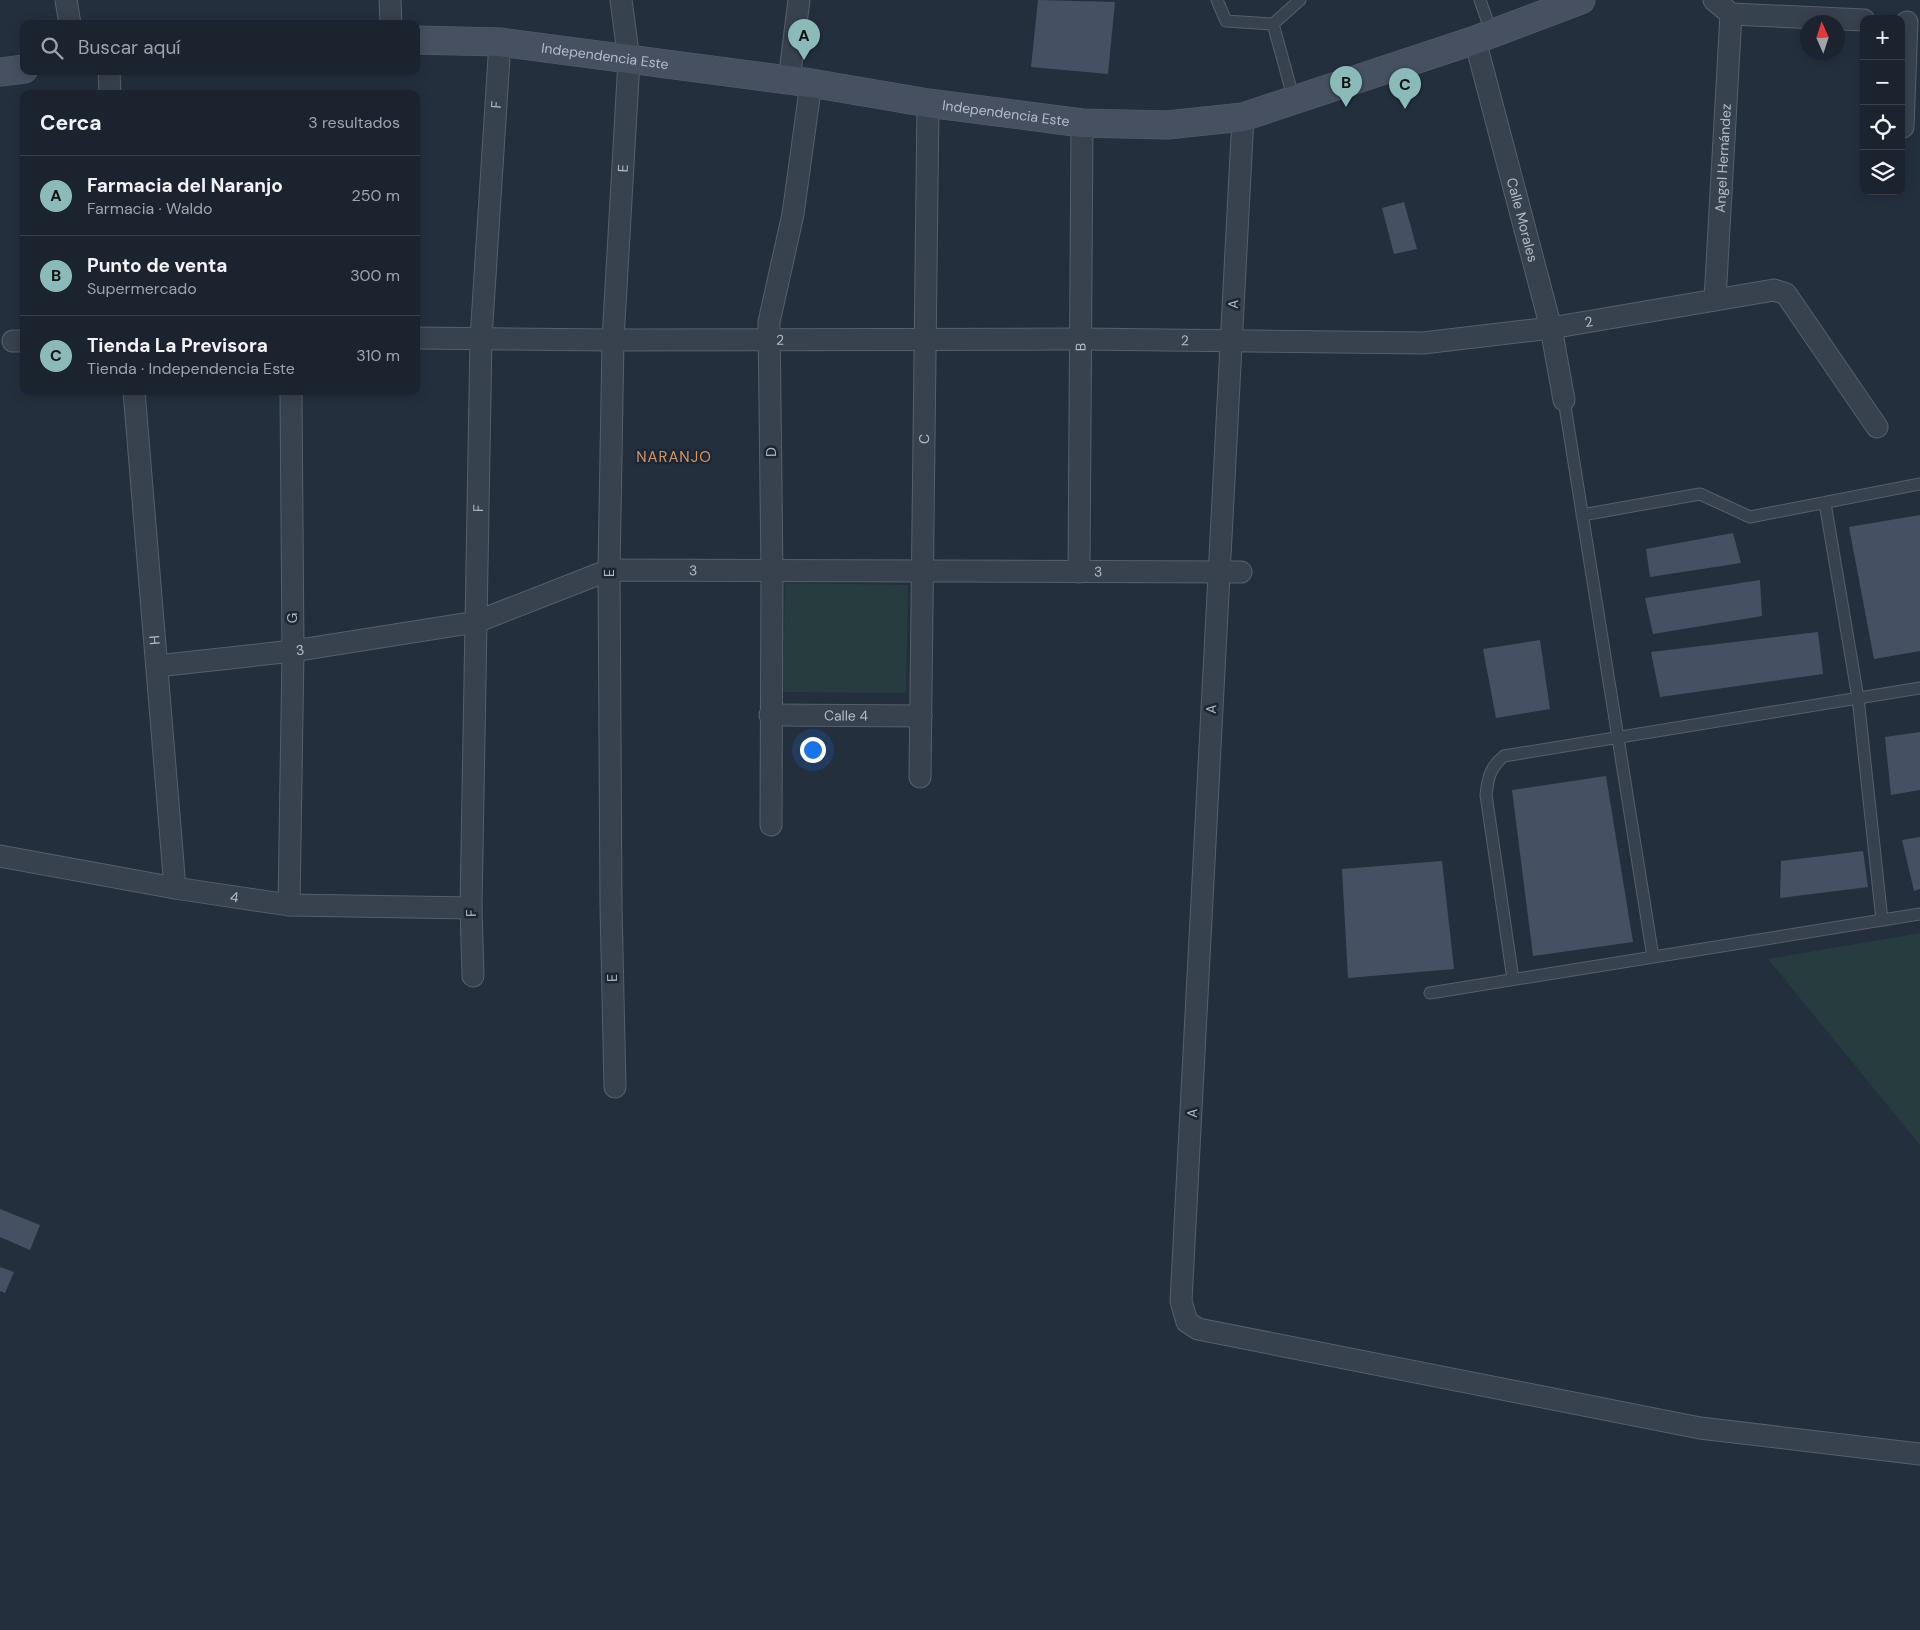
<!DOCTYPE html>
<html lang="es">
<meta charset="utf-8">
<style>
body{margin:0;font-family:"DM Sans",sans-serif;background:#282f3a;color:#f1f3f6}
.controls{position:absolute;right:15px;top:15px;display:grid;overflow:hidden;border-radius:10px;box-shadow:0 2px 12px #0003}
.controls button{width:45px;height:45px;display:grid;place-items:center;padding:0;border:0;border-bottom:1px solid #39404a;background:#1b232e;color:#f1f3f6;font:25px sans-serif}
.compass{position:absolute;left:1800px;top:15px;width:45px;height:45px;border-radius:50%;background:#1b232e;box-shadow:0 2px 12px #0003;rotate:357deg}
.you{position:absolute;left:812px;top:749px;width:18px;height:18px;margin:-12px;border:4px solid #fff;border-radius:50%;background:#1a73e8;box-shadow:0 0 0 8px #1a73e833}
.badge{display:grid;place-items:center;width:32px;height:32px;border-radius:50%;background:#8bbbb9;color:#111;font-size:16px;font-weight:700}
.pin{position:absolute;translate:-50% -41px;filter:drop-shadow(0 1px 2px #0008)}
.pin::after{content:'';position:absolute;top:26px;width:18px;height:15px;background:inherit;clip-path:polygon(0 0,100% 0,50% 100%)}
.list{margin:0;padding:0;list-style:none}
h2{display:flex;justify-content:space-between;align-items:center;height:65px;margin:0;padding:0 20px;font-size:21px}
h2 small{font-size:16px;font-weight:400;color:#a0a4aa}
.list li{display:grid;grid-template-columns:32px 1fr auto;gap:15px;align-items:center;box-sizing:border-box;height:80px;padding:0 20px;border-top:1px solid #39404a}
.list b{display:block;font-size:19px;white-space:nowrap}
.list p{margin:0;font-size:16px;white-space:nowrap;color:#a0a4aa}
.list em{font-size:16px;font-style:normal;color:#a0a4aa}
.icon{flex:none;width:28px;height:28px;fill:none;stroke:currentColor;stroke-width:2;stroke-linecap:round;stroke-linejoin:round}
.map{position:relative;flex:none;width:1920px;height:1630px;overflow:hidden}
.search{position:absolute;background:#1b232e;box-shadow:0 2px 12px #0003;left:20px;top:20px;width:400px;height:55px;display:flex;align-items:center;gap:12px;box-sizing:border-box;padding:0 18px;border-radius:10px;color:#a0a4aa;font-size:19px}
.panel{position:absolute;background:#1b232e;box-shadow:0 2px 12px #0003;left:20px;top:90px;width:400px;height:305px;border-radius:10px}
.map>svg:first-child{display:block}
.green{fill:#263c3f}
.building{fill:#455162}
.lines{fill:none;stroke-linecap:round;stroke-linejoin:round}
.service-casing{stroke:#565f6c;stroke-width:13}
.minor-casing{stroke:#565f6c;stroke-width:23}
.secondary-casing{stroke:#565f6c;stroke-width:29}
.service{stroke:#38414e;stroke-width:11}
.minor{stroke:#38414e;stroke-width:21}
.secondary{stroke:#465061;stroke-width:28}
.labels{text-anchor:middle;dominant-baseline:central;stroke-width:5;stroke-linejoin:round;paint-order:stroke}
.street-label{font-size:14px;fill:#b4bcc9;stroke:#1d2633}
.neighbourhood-label{font-size:15px;letter-spacing:1px;fill:#d59563;stroke:#1d2633}
</style>
<div class="map">
<svg width="1920" height="1630" viewBox="0 0 1920 1630">
<rect width="100%" height="100%" fill="#242f3e"/>
<!-- green -->
<path class="green" d="M785,583L908,585L906,693L783,692Z
M1920,933V1145L1768,959Z"/>
<!-- building -->
<path class="building" d="M1038,0L1115,2L1108,74L1031,67Z
M1404,202L1417,249L1394,254L1382,208Z
M1920,515V651L1874,659L1849,527Z
M1733,533L1741,563L1650,577L1646,549Z
M1760,580L1762,616L1653,634L1645,598Z
M1818,632L1823,674L1660,697L1651,652Z
M1540,640L1550,709L1496,718L1483,649Z
M1920,732V790L1891,795L1885,737Z
M1606,776L1633,942L1533,956L1512,790Z
M1920,837V889L1914,891L1902,840Z
M1863,851L1868,887L1780,898L1781,861Z
M1442,861L1454,969L1348,978L1342,869Z
M0,1209L40,1225L30,1250L0,1237Z
M0,1267L14,1272L5,1293L0,1291Z"/>
<g class="lines">
<!-- service casing -->
<g class="service-casing">
<path id="service" d="M1217,0L1226,21L1273,24L1300,0
M1480,0L1492,34
M1273,24L1294,100
M1564,400L1653,957
M1825,503L1858,698L1882,920
M1582,515L1700,494L1750,517L1920,484
M1513,979L1486,795C1488,778 1490,767 1504,756L1920,688
M1430,993L1920,914"/>
</g>
<!-- minor casing -->
<g class="minor-casing">
<g id="minor">
<path d="M66,0L70,24"/>
<path d="M390,0L391,24"/>
<path d="M1714,0L1731,14L1864,20"/>
<path id="s1" d="M1475,40L1551,328L1564,400"/>
<path d="M109,71L110,94"/>
<path d="M789,80L799,0"/>
<path d="M1243,117L1181,1301L1187,1322L1198,1329L1700,1428L1920,1454"/>
<path d="M1903,127L1907,22"/>
<path id="s2" d="M1715,300L1731,14"/>
<path id="s3" d="M416,338L613,340L1082,339L1423,343L1551,328L1774,290L1786,294L1877,427"/>
<path d="M13,341H24"/>
<path id="s4" d="M134,391L175,888"/>
<path id="s5" d="M1079,572L1082,123"/>
<path id="s6" d="M157,666L293,651L476,622L609,570L1241,572"/>
<path id="s7" d="M770,715L921,716"/>
<path id="s8" d="M920,777L928,103"/>
<path d="M771,825L772,571L769,322L793,214L811,83"/>
<path id="s9" d="M0,856L175,888L289,905L471,908"/>
<path d="M289,905L293,651L291,391"/>
<path id="s10" d="M473,976L471,908L481,338L500,42"/>
<path id="s11" d="M615,1087L611,906L609,570L613,340L629,60L621,0"/>
</g>
</g>
<!-- secondary casing -->
<g class="secondary-casing">
<g id="secondary">
<path id="s12" d="M416,40L500,42L811,83L928,103L1082,123L1167,125L1243,117L1475,40L1581,0"/>
<path d="M0,72L24,69"/>
</g>
</g>
<!-- service -->
<use href="#service" class="service"/>
<!-- minor -->
<use href="#minor" class="minor"/>
<!-- secondary -->
<use href="#secondary" class="secondary"/>
</g>
<g class="labels">
<!-- street labels -->
<g class="street-label">
<text stroke="none"><textPath href="#s12" startOffset="190">Independencia Este</textPath></text>
<text stroke="none"><textPath href="#s10" startOffset="872">F</textPath></text>
<text stroke="none"><textPath href="#s12" startOffset="595">Independencia Este</textPath></text>
<text stroke="none"><textPath href="#s2" startOffset="142">Angel Hernández</textPath></text>
<text stroke="none"><textPath href="#s11" startOffset="919">E</textPath></text>
<text stroke="none"><textPath href="#s1" startOffset="186">Calle Morales</textPath></text>
<text transform="translate(1233 304) rotate(-87)">A</text>
<text stroke="none"><textPath href="#s3" startOffset="1174">2</textPath></text>
<text stroke="none"><textPath href="#s3" startOffset="364">2</textPath></text>
<text stroke="none"><textPath href="#s3" startOffset="769">2</textPath></text>
<text stroke="none"><textPath href="#s5" startOffset="225">B</textPath></text>
<text stroke="none"><textPath href="#s8" startOffset="338">C</textPath></text>
<text transform="translate(771 452) rotate(-91)">D</text>
<text stroke="none"><textPath href="#s10" startOffset="468">F</textPath></text>
<text stroke="none"><textPath href="#s6" startOffset="549">3</textPath></text>
<text stroke="none"><textPath href="#s6" startOffset="954">3</textPath></text>
<text transform="translate(609 573) rotate(-90)">E</text>
<text transform="translate(292 618) rotate(-90)">G</text>
<text stroke="none"><textPath href="#s4" startOffset="250">H</textPath></text>
<text stroke="none"><textPath href="#s6" startOffset="144">3</textPath></text>
<text transform="translate(1211 709) rotate(-87)">A</text>
<text stroke="none"><textPath href="#s7" startOffset="76">Calle 4</textPath></text>
<text stroke="none"><textPath href="#s9" startOffset="238">4</textPath></text>
<text transform="translate(471 913) rotate(-91)">F</text>
<text transform="translate(612 978) rotate(-91)">E</text>
<text transform="translate(1192 1113) rotate(-87)">A</text>
</g>
<!-- neighbourhood labels -->
<g class="neighbourhood-label">
<text x="674" y="457">NARANJO</text>
</g>
</g>
</svg>
<div class="controls">
<button>+</button>
<button>−</button>
<button><svg class="icon" aria-label="locate" viewBox="0 0 24 24"><circle cx="12" cy="12" r="6"/><path d="M12 2v4M12 18v4M2 12h4M18 12h4"/></svg></button>
<button><svg class="icon" aria-label="layers" viewBox="0 0 24 24"><path d="M12 4l9 5-9 5-9-5zM3 14l9 5 9-5"/></svg></button>
</div>
<svg class="compass" viewBox="-18 -18 36 36"><path d="M0-13l5 13h-10z" fill="#e53935"/><path d="M0 13l5-13h-10z" fill="#a0a4aa"/></svg>
<div class="you"></div>
<div class="pin badge" style="left:804px;top:60px">A</div>
<div class="pin badge" style="left:1346px;top:107px">B</div>
<div class="pin badge" style="left:1405px;top:109px">C</div>
<div class="search"><svg class="icon" aria-label="search" viewBox="0 0 24 24"><circle cx="10" cy="10" r="6"/><path d="M15 15l6 6"/></svg>Buscar aquí</div>
<section class="panel">
<h2>Cerca<small>3 resultados</small></h2>
<ul class="list">
<li><span class="badge">A</span><div><b>Farmacia del Naranjo</b><p>Farmacia · Waldo</p></div><em>250 m</em></li>
<li><span class="badge">B</span><div><b>Punto de venta</b><p>Supermercado</p></div><em>300 m</em></li>
<li><span class="badge">C</span><div><b>Tienda La Previsora</b><p>Tienda · Independencia Este</p></div><em>310 m</em></li>
</ul>
</section>
</div>
